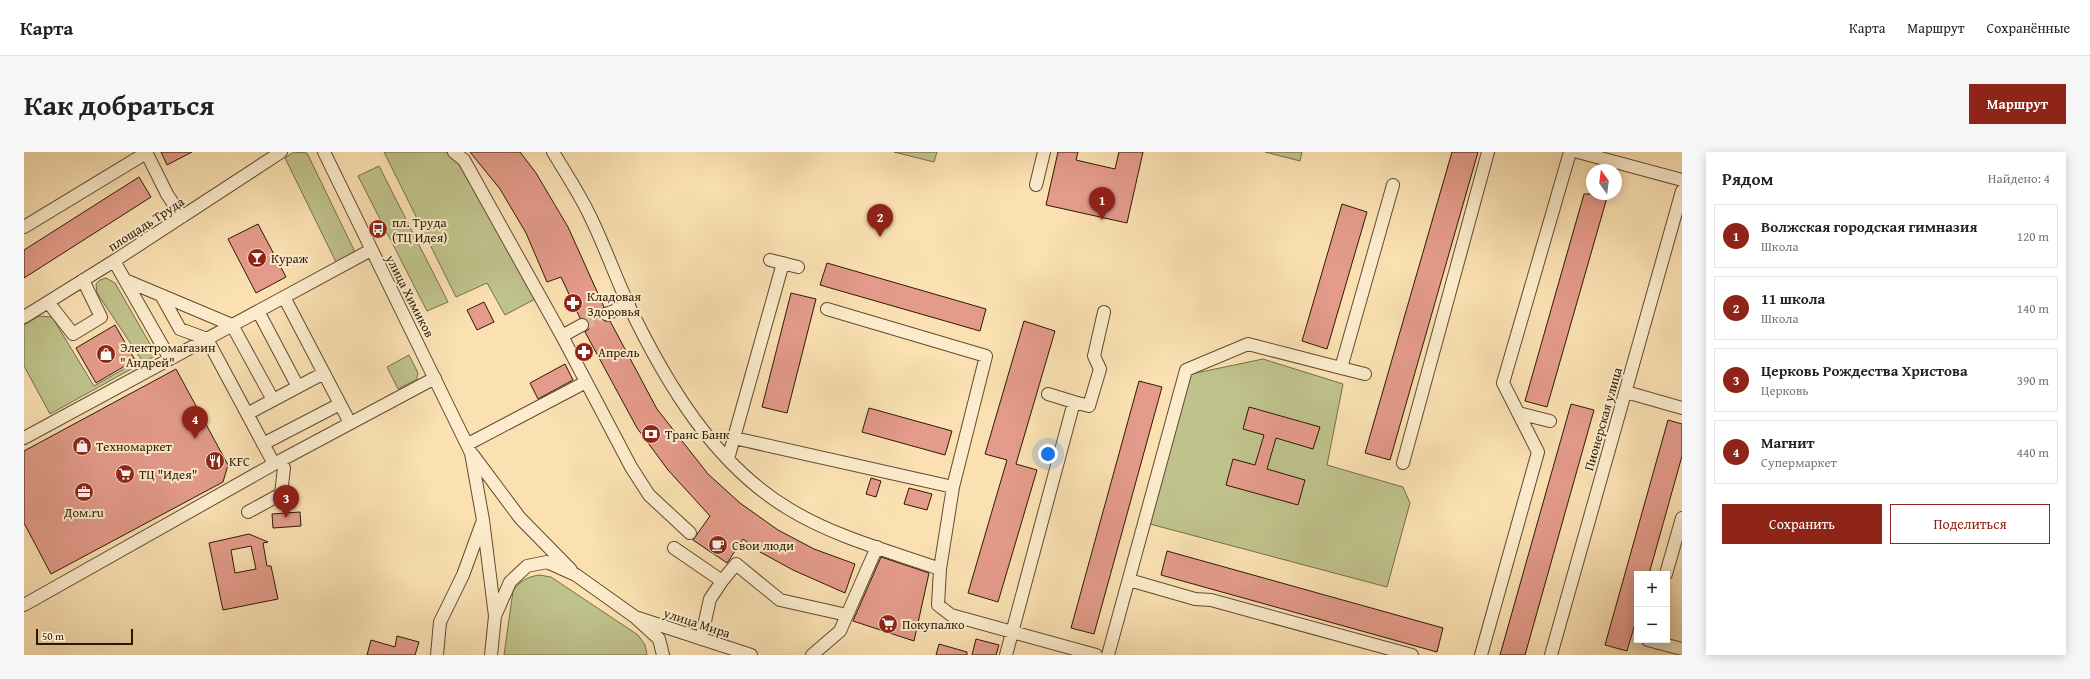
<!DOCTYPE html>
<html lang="ru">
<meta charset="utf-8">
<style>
body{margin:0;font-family:"Gentium Book Plus",serif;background:#f6f6f6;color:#222}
.controls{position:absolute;right:12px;bottom:12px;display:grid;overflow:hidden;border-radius:0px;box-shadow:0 2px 10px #0003}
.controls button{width:36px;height:36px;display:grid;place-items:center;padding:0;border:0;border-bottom:1px solid #e0e0e0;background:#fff;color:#222;font:20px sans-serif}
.compass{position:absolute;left:1562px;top:12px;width:36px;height:36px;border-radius:50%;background:#fff;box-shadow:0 2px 10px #0003;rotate:346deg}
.scale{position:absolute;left:12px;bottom:10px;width:97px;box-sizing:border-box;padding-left:4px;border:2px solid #2d1903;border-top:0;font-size:11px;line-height:14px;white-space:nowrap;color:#2d1903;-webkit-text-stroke:3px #fceccd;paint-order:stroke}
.you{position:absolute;left:1024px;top:302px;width:14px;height:14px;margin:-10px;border:3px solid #fff;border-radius:50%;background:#1a73e8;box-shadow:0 0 0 6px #1a73e833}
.badge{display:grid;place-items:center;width:26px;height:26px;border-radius:50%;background:#8f2418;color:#fff;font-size:13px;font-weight:700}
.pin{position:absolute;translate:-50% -33px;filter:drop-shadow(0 1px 2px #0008)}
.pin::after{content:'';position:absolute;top:21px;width:14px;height:12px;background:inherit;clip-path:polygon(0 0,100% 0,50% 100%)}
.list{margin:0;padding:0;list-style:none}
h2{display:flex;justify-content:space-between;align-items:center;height:52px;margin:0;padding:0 16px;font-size:17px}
h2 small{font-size:13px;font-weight:400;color:#767676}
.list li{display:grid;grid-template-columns:26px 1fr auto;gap:12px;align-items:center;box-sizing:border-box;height:64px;margin:0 8px 8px;padding:0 8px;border:1px solid #e0e0e0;border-radius:0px}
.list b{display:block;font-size:15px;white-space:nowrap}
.list p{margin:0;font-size:13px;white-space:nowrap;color:#767676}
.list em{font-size:13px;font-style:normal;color:#767676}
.actions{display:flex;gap:8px;padding:12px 16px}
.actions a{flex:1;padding:9px 0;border:1px solid #8f2418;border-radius:0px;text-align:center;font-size:14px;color:#8f2418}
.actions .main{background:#8f2418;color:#fff}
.map{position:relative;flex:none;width:1658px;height:503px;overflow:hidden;border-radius:0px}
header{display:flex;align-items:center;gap:24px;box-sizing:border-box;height:56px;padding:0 20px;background:#fff;border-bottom:1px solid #e0e0e0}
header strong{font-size:19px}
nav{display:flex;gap:22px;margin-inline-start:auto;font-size:14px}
.intro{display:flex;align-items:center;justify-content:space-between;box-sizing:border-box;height:96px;padding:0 24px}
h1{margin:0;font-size:28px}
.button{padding:10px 18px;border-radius:0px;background:#8f2418;color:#fff;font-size:14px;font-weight:700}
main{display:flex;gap:24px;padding:0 24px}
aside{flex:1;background:#fff;border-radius:0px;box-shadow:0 2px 10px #0003}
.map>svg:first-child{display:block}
.green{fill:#c0c28b;stroke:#766e47}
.building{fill:#e49b8b;stroke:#2d1903;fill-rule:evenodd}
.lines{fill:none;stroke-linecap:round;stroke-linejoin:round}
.minor-tunnel{stroke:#d2b98f;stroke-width:12;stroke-dasharray:12 6;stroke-linecap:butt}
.minor-casing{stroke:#604b2f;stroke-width:14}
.minor{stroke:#fceccd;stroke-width:12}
.labels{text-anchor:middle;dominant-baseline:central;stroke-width:4;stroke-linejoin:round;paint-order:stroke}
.poi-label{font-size:13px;fill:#2d1903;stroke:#fceccd;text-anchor:start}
.street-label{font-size:13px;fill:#2d1903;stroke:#fceccd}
</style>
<header>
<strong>Карта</strong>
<nav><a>Карта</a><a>Маршрут</a><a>Сохранённые</a></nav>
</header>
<div class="intro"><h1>Как добраться</h1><a class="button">Маршрут</a></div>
<main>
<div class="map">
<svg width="1658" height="503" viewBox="0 0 1658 503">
<rect width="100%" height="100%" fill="#fbe1b2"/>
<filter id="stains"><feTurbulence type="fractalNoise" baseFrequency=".005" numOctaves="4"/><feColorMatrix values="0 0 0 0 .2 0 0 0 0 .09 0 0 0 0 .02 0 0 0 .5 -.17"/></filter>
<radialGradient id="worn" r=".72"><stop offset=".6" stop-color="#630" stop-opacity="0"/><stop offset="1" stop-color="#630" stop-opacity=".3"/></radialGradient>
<!-- green -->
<path class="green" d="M270,0L283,1L331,100L312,110L261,6Z
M360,0H422L437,13L511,147L481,163L463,131L432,145Z
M870,0H913L910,10Z
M1241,0H1278L1276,9Z
M355,14L424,150L403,159L334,24Z
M82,126L91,131L130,199L129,205L26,262L0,214V173L15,164L28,165L70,234L117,207L73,141L72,132L76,128Z
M385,203L394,221L393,227L374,237L363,215Z
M1239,207L1319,232L1303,313L1379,335L1386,351L1363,435L1126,372L1167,222Z
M515,423L527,425L614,483L621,493L623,503H480L489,439C496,429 503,425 515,423Z"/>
<!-- building -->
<path class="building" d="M137,0H168L143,13Z
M446,0H496L512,21L544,75L580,155L575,160V165L580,169H586L633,257L684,322L716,351L754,378L790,397L831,412L821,441L769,418L736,400L719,387L703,411L669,388L686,364L644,318L613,276L561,180L565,177L564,169L556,166L537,125L523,130L502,81L476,37Z
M1034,0H1054L1052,8L1091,17L1095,0H1119L1103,71L1022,53Z
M1428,0H1454L1366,308L1341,301Z
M115,25L127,45L0,126V98Z
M1560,42H1584L1523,255L1501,249Z
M1318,52L1343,60L1303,197L1278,189Z
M234,72L262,125L232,141L204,87Z
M803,111L962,157L956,179L796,133Z
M767,141L792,147L763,261L738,255Z
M460,150L470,170L453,178L443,158Z
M1000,169L1031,179L992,312L1013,318L974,450L944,441L983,308L961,302Z
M91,173L111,208L72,231L52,196Z
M541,212L549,228L514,247L506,231Z
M152,217L204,313L199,330L27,422L0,371V299Z
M1115,229L1138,235L1070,482L1047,476Z
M1547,252L1570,258L1501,503H1476Z
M1225,255L1296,275L1289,297L1252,286L1243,317L1281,328L1274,353L1202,333L1209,307L1231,313L1240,283L1219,277Z
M845,256L928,279L921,303L838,280Z
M1644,268L1658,272V304L1625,422H1613V465L1603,499L1581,493Z
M847,326L857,329L852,345L842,342Z
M885,336L908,342L903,358L880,352Z
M276,360L277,374L249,376L248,362Z
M225,382L244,390L239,391L243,414H247L254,447L199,458L185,391ZM227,394L232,417L211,421L207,398Z
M1143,399L1419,476L1413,500L1137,423Z
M857,405L905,421L890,489L829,469Z
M373,484L395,490L391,503H343L347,488L371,495Z
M952,487L975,493L972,503H948Z
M915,492L943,500V503H912Z"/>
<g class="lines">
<!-- minor-tunnel -->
<path class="minor-tunnel" d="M558,173L582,162"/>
<!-- minor casing -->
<g class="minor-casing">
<path id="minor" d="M122,0L143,42L158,65
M300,0L447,301L459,368L471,464
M430,0L440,8L538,184L607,315L625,343L666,381
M529,0C541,20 555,41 565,62C580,92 591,124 605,154C642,231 690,312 765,357C811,385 865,399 916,417L914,453L927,463L1072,503
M1554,0L1658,28
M1012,33L1020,0
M0,75L122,1
M746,108L774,115
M90,109L146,207
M101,128L208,173L249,248
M137,143L156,177L183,187L250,312
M260,145L326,271
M24,150L49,182L77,165L59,128
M803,157L962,204L929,335
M234,159L274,235
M582,162L605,153
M0,165L90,109L257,0
M538,184L558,173
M1317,216L1341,222
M1602,240L1658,256
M1024,242L1050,250
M1494,261L1526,269
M223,262L300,221
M0,286L347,98
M710,286L929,335L916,417
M239,292L316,252
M444,292L562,230
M449,303L496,366L547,418
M704,307L759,111
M1379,311L1464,0
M224,360L257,342L260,316L257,308
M650,396L698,429L712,412L756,448L823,463
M1642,422L1658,366
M1105,428L1171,447L1187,448L1388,503
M0,453L250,312L411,226
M614,466L727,503
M677,487L686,447L698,429
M1624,488L1658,497
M413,503L416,470L439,423L458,371
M467,503L471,464L486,430L503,414L523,410L552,423L611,465L635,487L639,503
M788,503L816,479L853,395
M982,503L1050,250L1065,254L1076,217L1070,204L1080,160
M1084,503L1162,218L1224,192L1317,216L1369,33
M1457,503L1514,300L1479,231L1546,0
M1527,503L1658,39"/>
</g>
<!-- minor -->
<use href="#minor" class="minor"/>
</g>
<!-- icons -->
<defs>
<g id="bus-disc" transform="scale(1)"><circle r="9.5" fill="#8f2418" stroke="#fceccd"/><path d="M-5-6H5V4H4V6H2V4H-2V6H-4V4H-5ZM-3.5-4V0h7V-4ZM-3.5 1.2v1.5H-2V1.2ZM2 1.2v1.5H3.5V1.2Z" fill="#fff"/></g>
<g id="bar-disc" transform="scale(1)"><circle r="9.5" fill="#8f2418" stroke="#fceccd"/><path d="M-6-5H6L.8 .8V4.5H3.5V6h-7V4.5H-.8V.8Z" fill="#fff"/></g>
<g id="pharmacy-disc" transform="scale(1)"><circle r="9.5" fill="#8f2418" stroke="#fceccd"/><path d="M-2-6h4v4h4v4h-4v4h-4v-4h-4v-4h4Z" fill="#fff"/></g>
<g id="shop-disc" transform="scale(1)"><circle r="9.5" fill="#8f2418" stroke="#fceccd"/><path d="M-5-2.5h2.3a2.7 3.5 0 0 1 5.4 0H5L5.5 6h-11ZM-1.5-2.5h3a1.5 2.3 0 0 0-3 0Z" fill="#fff"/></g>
<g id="bank-disc" transform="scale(1)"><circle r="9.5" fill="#8f2418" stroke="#fceccd"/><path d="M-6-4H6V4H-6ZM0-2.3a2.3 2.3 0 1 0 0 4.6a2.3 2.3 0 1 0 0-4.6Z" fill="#fff"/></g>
<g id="restaurant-disc" transform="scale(1)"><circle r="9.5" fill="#8f2418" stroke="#fceccd"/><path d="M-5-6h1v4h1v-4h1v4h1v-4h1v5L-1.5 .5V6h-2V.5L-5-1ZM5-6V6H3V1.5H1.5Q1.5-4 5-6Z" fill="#fff"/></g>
<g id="supermarket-disc" transform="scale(1)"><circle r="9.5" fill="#8f2418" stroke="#fceccd"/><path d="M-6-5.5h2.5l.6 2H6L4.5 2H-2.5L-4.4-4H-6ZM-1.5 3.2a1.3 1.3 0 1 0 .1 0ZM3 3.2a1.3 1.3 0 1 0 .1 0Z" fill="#fff"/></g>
<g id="office-disc" transform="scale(1)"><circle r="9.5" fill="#8f2418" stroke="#fceccd"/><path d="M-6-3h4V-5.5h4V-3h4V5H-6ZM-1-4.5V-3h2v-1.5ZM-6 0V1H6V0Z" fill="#fff"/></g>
<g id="cafe-disc" transform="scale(1)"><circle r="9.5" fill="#8f2418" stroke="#fceccd"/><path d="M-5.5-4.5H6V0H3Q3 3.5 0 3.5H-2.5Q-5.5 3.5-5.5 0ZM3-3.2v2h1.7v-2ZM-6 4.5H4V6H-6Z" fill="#fff"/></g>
</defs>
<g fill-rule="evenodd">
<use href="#bus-disc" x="354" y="77"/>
<use href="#bar-disc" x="233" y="106"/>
<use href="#pharmacy-disc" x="549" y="151"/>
<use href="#pharmacy-disc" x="560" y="200"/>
<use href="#shop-disc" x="82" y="202"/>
<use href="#bank-disc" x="627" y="282"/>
<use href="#shop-disc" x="58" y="294"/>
<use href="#restaurant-disc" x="191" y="309"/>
<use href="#supermarket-disc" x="101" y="322"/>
<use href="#office-disc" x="60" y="340"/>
<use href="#cafe-disc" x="694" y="393"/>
<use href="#supermarket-disc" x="864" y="472"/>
</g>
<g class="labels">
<!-- poi labels -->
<g class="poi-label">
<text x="368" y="70">пл. Труда<tspan x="368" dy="15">(ТЦ Идея)</tspan></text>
<text x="247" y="106">Кураж</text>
<text x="563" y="144">Кладовая<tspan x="563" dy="15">Здоровья</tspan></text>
<text x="96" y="195">Электромагазин<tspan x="96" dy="15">"Андрей"</tspan></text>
<text x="574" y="200">Апрель</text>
<text x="641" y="282">Транс Банк</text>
<text x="72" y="294">Техномаркет</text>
<text x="205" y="309">KFC</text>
<text x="115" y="322">ТЦ "Идея"</text>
<text x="60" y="360" text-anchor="middle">Дом.ru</text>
<text x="708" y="393">Свои люди</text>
<text x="878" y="472">Покупалко</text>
</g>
<!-- street labels -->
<g class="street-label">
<text transform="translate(122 72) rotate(-33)">площадь Труда</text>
<text transform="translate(386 144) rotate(63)">улица Химиков</text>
<text transform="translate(1579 267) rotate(-74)">Пионерская улица</text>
<text transform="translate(673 471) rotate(18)">улица Мира</text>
</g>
</g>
<rect width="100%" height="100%" filter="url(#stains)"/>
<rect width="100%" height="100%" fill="url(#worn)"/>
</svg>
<div class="controls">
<button>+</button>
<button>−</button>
</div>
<svg class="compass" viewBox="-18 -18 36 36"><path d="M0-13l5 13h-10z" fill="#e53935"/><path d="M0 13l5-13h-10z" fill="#767676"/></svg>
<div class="scale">50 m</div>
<div class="you"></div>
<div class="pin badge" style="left:1078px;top:68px">1</div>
<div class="pin badge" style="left:856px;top:85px">2</div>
<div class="pin badge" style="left:262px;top:366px">3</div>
<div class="pin badge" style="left:171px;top:287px">4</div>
</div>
<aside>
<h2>Рядом<small>Найдено: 4</small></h2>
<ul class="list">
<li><span class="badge">1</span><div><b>Волжская городская гимназия</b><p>Школа</p></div><em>120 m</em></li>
<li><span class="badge">2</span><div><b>11 школа</b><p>Школа</p></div><em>140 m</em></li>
<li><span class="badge">3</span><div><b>Церковь Рождества Христова</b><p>Церковь</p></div><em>390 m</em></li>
<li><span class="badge">4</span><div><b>Магнит</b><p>Супермаркет</p></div><em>440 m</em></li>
</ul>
<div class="actions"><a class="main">Сохранить</a><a>Поделиться</a></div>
</aside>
</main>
